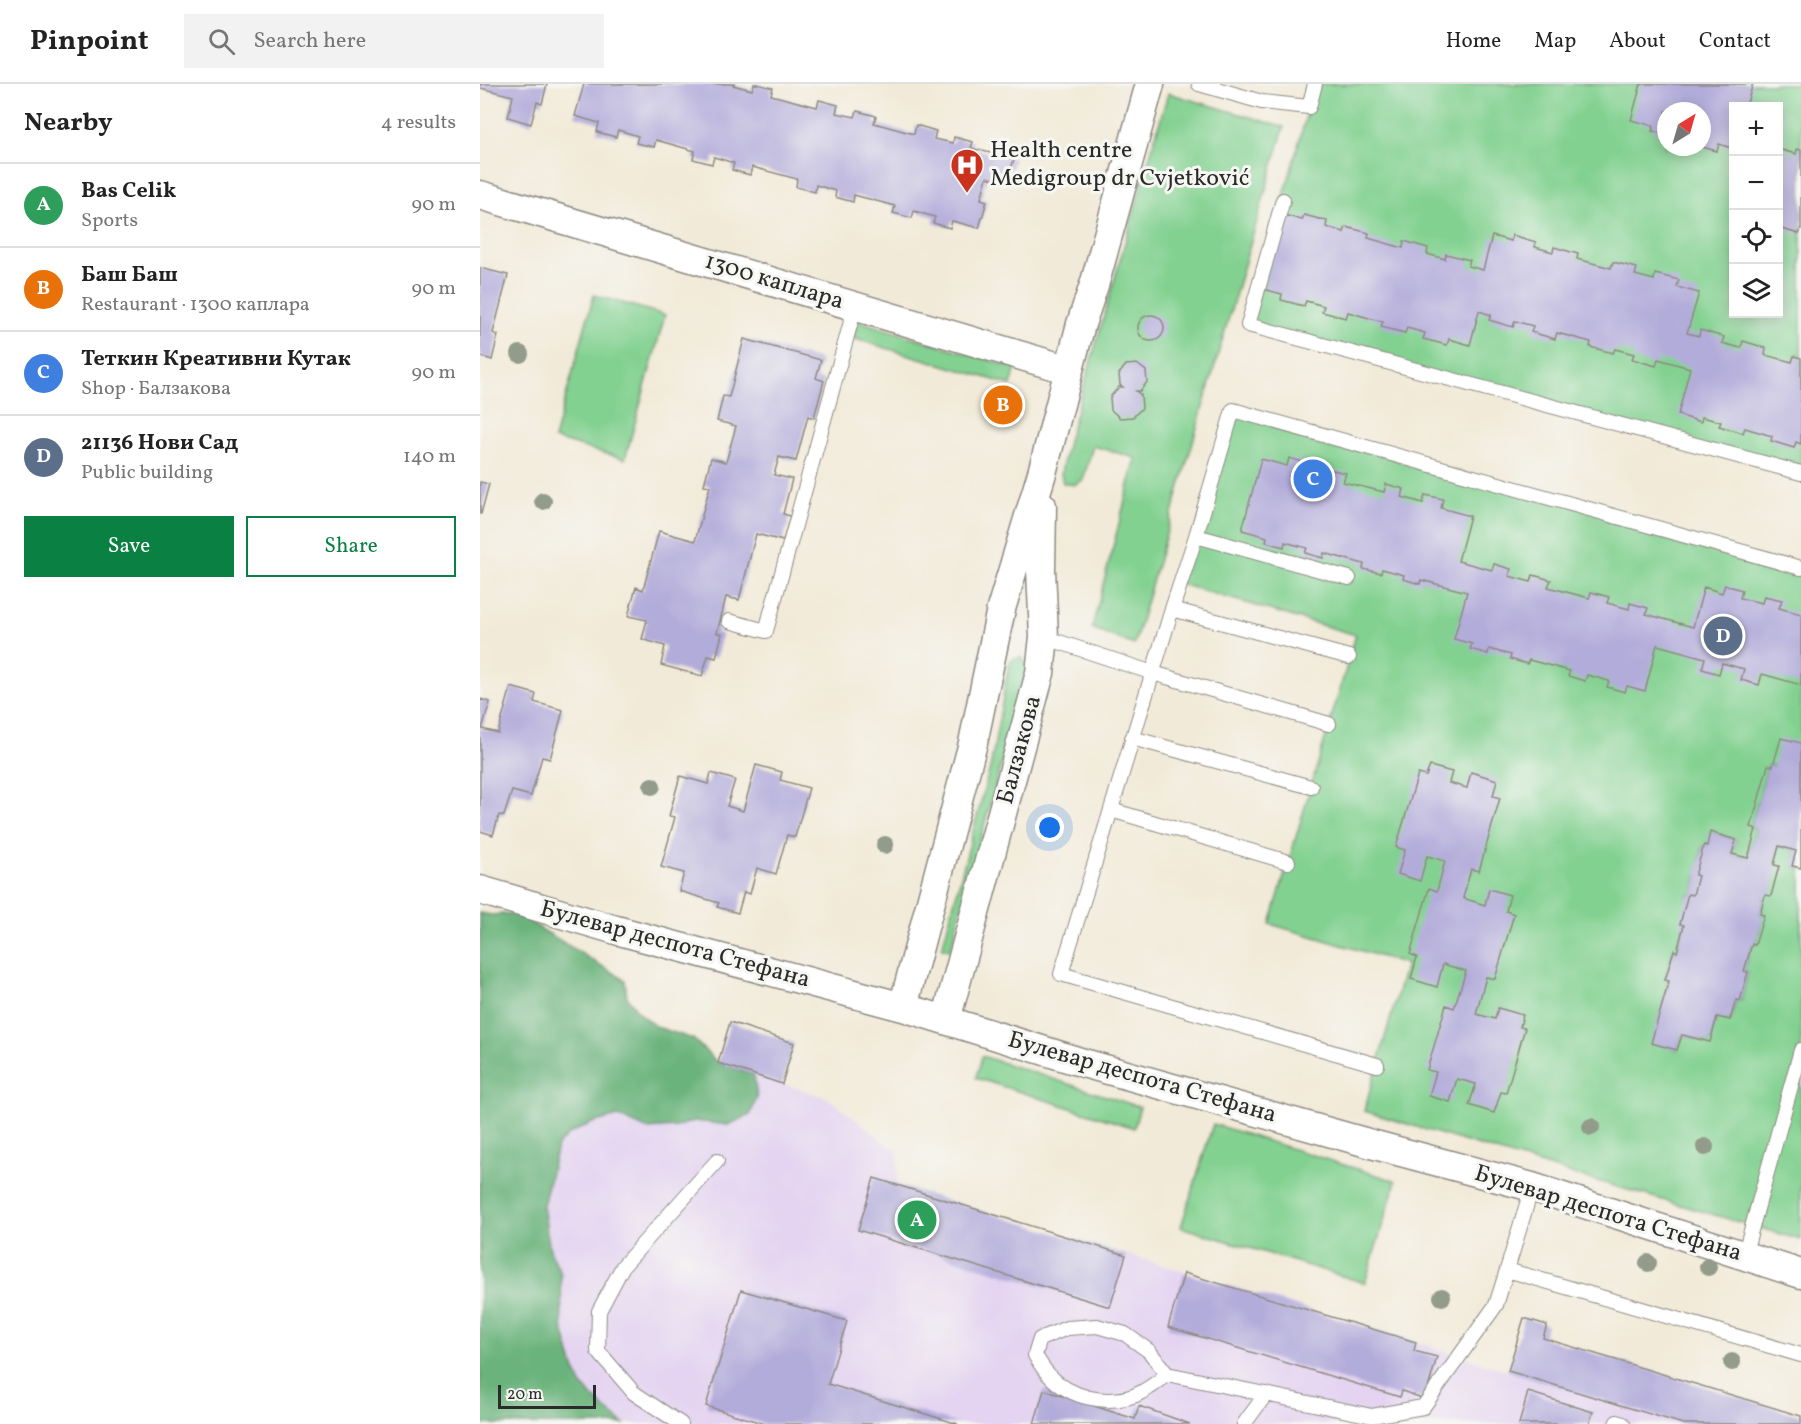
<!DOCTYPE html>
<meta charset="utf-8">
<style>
body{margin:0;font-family:Vollkorn,serif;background:#f2f2f2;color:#222}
.controls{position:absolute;right:18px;top:18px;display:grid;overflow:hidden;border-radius:0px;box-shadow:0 3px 15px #0003}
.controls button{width:54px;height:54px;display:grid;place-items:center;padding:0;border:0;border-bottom:2px solid #e0e0e0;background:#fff;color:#222;font:30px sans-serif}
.compass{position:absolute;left:1177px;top:18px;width:54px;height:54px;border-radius:50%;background:#fff;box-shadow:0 3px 15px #0003;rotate:37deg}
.scale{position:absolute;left:18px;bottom:15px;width:98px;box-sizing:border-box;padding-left:6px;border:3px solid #2b2b2b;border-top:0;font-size:16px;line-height:21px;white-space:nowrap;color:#2b2b2b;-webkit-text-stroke:4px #f6f6f2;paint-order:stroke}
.you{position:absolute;left:570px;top:744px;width:21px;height:21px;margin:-15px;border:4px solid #fff;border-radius:50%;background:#1a73e8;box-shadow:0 0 0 9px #1a73e833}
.badge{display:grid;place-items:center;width:39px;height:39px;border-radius:50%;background:#0b8043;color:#fff;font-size:20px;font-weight:700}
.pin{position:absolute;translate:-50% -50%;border:3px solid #fff;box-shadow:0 2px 6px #0006}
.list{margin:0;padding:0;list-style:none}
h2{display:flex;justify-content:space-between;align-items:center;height:78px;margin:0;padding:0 24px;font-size:26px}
h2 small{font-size:20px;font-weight:400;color:#767676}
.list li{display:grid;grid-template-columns:39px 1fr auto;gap:18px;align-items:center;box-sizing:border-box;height:84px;padding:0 24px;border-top:2px solid #e0e0e0}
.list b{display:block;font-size:22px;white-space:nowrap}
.list p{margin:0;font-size:20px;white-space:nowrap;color:#767676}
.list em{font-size:20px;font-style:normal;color:#767676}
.actions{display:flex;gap:12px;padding:18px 24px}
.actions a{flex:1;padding:14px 0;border:2px solid #0b8043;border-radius:0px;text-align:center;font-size:21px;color:#0b8043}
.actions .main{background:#0b8043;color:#fff}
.icon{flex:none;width:33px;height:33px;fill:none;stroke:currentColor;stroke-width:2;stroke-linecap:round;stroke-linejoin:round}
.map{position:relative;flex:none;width:1321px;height:1340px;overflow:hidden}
header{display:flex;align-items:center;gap:36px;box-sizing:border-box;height:84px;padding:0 30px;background:#fff;border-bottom:2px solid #e0e0e0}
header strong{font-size:28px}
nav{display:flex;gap:33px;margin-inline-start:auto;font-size:21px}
.search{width:420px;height:54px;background:#f2f2f2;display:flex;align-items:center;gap:15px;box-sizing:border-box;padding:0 21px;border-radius:0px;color:#767676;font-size:22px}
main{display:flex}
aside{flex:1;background:#fff}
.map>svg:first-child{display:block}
.built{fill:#e4d3f1}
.green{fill:#83d191;stroke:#577e5e;stroke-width:1.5;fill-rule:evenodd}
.forest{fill:#6ab37b;stroke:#4a6f53;stroke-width:1.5}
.building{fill:#b2acda}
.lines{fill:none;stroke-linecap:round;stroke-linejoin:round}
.service-casing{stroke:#8e8a82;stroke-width:16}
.minor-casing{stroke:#8e8a82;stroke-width:31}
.service{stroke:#fff;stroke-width:14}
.minor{stroke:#fff;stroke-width:28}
.tree{fill:#939c8a}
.labels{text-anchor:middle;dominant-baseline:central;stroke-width:6;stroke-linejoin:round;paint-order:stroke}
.poi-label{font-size:24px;fill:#2b2b2b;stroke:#f6f6f2;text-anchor:start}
.street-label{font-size:24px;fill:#2b2b2b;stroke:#f6f6f2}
</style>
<header>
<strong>Pinpoint</strong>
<div class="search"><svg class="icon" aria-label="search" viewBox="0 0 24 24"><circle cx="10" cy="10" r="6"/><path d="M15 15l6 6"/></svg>Search here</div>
<nav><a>Home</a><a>Map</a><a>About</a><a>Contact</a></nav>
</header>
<main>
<aside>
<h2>Nearby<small>4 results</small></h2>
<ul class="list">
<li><span class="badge" style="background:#2e9e5b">A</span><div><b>Bas Celik</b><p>Sports</p></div><em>90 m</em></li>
<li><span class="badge" style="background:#e8710a">B</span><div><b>Баш Баш</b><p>Restaurant · 1300 каплара</p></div><em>90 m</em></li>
<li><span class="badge" style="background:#3f7fe0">C</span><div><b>Теткин Креативни Кутак</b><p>Shop · Балзакова</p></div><em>90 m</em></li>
<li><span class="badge" style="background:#5c6f8a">D</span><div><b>21136 Нови Сад</b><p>Public building</p></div><em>140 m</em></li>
</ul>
<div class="actions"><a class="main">Save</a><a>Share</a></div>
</aside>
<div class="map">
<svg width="1321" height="1340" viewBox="0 0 1321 1340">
<rect width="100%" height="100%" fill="#f6f6f2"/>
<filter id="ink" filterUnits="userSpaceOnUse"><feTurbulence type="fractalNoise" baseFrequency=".0167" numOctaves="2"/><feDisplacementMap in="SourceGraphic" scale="12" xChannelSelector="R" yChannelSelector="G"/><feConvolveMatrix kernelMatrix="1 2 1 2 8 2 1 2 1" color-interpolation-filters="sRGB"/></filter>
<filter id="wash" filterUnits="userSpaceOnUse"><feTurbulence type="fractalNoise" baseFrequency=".008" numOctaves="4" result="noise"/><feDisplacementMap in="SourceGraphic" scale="24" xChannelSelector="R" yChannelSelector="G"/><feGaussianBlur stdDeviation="1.35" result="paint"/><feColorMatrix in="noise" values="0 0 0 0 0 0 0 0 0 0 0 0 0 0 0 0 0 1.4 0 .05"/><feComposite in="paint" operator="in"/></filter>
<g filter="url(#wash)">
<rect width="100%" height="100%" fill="#f2ead8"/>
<!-- built -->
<path class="built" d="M274,991L348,1014L418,1068L417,1101L936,1258L1028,1287L1044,1234L1067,1241L1064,1254L1321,1332V1340H144L125,1325L101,1300L93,1282L82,1241L81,1190L70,1166L63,1122L77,1062L89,1050L112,1039L138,1032L166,1045L196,1043L214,1037L249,1041L277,1014Z"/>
<!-- green -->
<path class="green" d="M835,0H1321V389L768,241ZM1254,22H1298V230H1254ZM1186,27H1222V63H1186Z
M688,9L804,43L654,561L612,544L656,374L613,362L603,396L594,401L583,399L581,389L588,357Z
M114,211L185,231L145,375L74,355Z
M378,237L536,284L531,301L372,254Z
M754,325L1321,484V659L1293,682L1288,681L1271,743L1276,745L1268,774L1252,770L1256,756L1231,748L1227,762H1223L1216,791L1218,792L1213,811L1208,810L1204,841L1197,868L1193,867L1185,896L1189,897L1172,958L1197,966L1202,951L1230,958L1237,933L1251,936L1256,916L1261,917L1268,888L1264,887L1272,860H1276L1283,831L1280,830L1299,762L1316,767L1313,782L1321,784V1156L1072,1084L884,1027L926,880L790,840L876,551L700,500Z
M541,573L548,582L470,866L462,864L511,680L528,586L531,576Z
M502,972L660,1023L654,1044L496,994Z
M733,1040L916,1097L885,1199L701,1143Z"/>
<!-- forest -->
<path class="forest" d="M0,829L11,831L35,829L145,896L147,913L160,930L177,943L213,955L238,979L274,991L277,1014L270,1031L248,1041L214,1037L196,1043L166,1045L138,1032L112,1039L89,1050L77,1062L63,1122L70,1166L81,1190L82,1241L93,1281L101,1300L125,1325L144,1340H0Z"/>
<g id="blocks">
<!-- building -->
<path class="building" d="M0,0H67L62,20L57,18L51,40L28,33L33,12L0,4Z
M104,0H254L253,1L272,6L274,0H277L293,4L291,11L337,23L339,16L358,21L356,29L375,33L377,27L396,32L394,39L434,50L436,41L456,47L454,55L473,59L474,53L493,58L491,64L534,75L527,99L507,93L501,115L507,117L499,144L472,137L470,144L453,139L455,133L434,127L432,134L413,129L415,122L374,111L373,118L355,113L356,107L336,101L335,108L316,103L317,95L272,83L270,91L252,86L254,79L234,73L232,80L213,75L215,67L176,56L174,63L156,59L158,52L138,46L136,53L117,48L119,39L95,32Z
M1161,0H1273L1266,22H1254V65L1239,60L1237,67L1222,63V27H1186V51L1172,47L1174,42L1151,36Z
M1298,65L1316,70L1317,65L1321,66V145L1319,150L1298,144Z
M804,131L822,136L824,131L847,137L846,143L864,148L866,143L889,149L888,154L923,164L924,157L948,164L947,170L965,175L966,170L990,176L988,182L1003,186L1012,152L1031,157L1032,151L1056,158L1055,163L1073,168L1074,163L1098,170L1097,175L1131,184L1133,178L1157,184L1155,191L1174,196L1175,190L1199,196L1197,203L1219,209L1207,249L1219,252L1220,246L1244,253L1242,259L1261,264L1263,257L1286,264L1285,271L1312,278L1314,272L1321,274V360L1316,358L1314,364L1291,357L1292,352L1265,344L1263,349L1239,342L1241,338L1222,333L1221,338L1198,331L1210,284L1199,281L1178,275L1176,282L1152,275L1154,270L1135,265L1133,269L1110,263L1111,258L1077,249L1075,255L1051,248L1053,242L1035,237L1033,243L1009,236L1011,231L999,227L990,261L969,255L967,261L943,255L945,249L927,244L925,249L901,243L903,238L868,228L866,234L842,228L844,222L826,217L824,222L801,216L802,210L783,205Z
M0,184L28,191L13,249L18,251L12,276L0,272Z
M658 244a13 13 0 1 1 26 0a13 13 0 1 1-26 0Z
M264,255L341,276L336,294L344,297L334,334L328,332L316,377L299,373L294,391L312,395L303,430L310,432L303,457L276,450L259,516L246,513L237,549L242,550L236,574L228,572L222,592L181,581L185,562L162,555L167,536L148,532L156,503L163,506L179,447L215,457L230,402L224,401L231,374L246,378L256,342L237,337L243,312L249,313Z
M657,280L666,287L667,298L660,307H656L661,311L662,324L653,333L640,334L631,326L630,313L639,303H643L640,301L639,290L646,281Z
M809,374L826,379L824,387L846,392L848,385L866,389L863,398L904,408L906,400L924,405L922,413L943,419L945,411L963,415L961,424L990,432L978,477L1012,486L1014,480L1031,485L1029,492L1051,498L1053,491L1071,496L1068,503L1109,514L1111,508L1129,513L1127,519L1149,525L1150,519L1168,524L1166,530L1213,543L1224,503L1242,509L1245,501L1262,506L1260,514L1282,519L1284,512L1302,516L1299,524L1321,530V601L1282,590L1279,601L1261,596L1264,585L1242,579L1239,590L1222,585L1225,574L1177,561L1165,607L1147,602L1145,608L1127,603L1129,597L1107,591L1105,597L1088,592L1090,587L1049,576L1047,580L1030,575L1031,571L1009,565L1008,570L990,565L992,560L974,555L987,508L941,496L940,500L923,495L924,491L902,485L901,489L883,485L884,480L844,469L843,474L825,469L827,464L805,458L804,463L786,458L787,453L762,446L781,375L807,382Z
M0,398L9,400L1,430H0Z
M31,603L56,610L54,618L83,626L70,675L62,673L51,712L32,707L24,732L19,731L13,751L0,747V615L10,618L2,645L18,649Z
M1301,654L1321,659V784L1312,782L1316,767L1299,762L1294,781L1299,782L1291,812L1285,811L1280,830L1284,831L1275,861L1272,860L1264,887L1268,888L1260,917L1256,916L1250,936L1237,933L1230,958L1202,951L1197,966L1171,959L1189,897L1185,896L1194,866L1197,868L1204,841L1200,840L1208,810L1213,811L1218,792L1215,791L1224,761L1227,762L1230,748L1256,756L1252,770L1268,774L1276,745L1271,743L1288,681L1293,682Z
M276,681L302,688L300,696L329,704L315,753L307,751L296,790L277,784L270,810L264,808L258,829L237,823L239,819L199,807L204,789L181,783L195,733L189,732L200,692L228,700L231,689L255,696L247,722L263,727Z
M950,682L972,688L969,699L987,704L991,688L1017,696L1013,712L1020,714L999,787L991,785L983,814L1005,821L1009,805L1030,811L1026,827L1034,830L1015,895L1006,893L996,930L1015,935L1018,924L1043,931L1040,943L1045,944L1026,1009L1021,1008L1014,1029L989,1021L996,1000L977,995L970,1018L949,1012L956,988L947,986L966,921L974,924L986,887L963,880L957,903L931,895L937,873L930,870L949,804L957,807L965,777L947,772L940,797L918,790L925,766L916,763L938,690L946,692Z
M250,938L314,959L302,1000L238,979Z
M394,1094L646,1171L630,1223L378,1146Z
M704,1189L936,1258L934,1267L957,1273L945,1315L922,1307L920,1313L688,1243Z
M261,1206L367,1237L348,1300L478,1340H285L226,1322Z
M1044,1234L1067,1241L1063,1254L1321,1332V1340H1203L1028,1287Z
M564,1306L655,1335L659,1322L710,1340H554Z
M1048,1308L1113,1328L1109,1340H1039Z"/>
</g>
</g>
<g filter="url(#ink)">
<use href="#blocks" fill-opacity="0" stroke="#8e8a82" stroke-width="1.5"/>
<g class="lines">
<!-- service casing -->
<g class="service-casing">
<path id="service" d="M719,0L782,18L829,23L835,0
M803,116L768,241L1321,389
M716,452L869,494
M692,525L869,573
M249,537L286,547L375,223
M564,553L673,589L849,640
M652,654L831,703
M631,726L808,778
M897,981L581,890L692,525L716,452L753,326L1321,484
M1264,1172L1321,966
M1027,1186L1052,1103
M687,1290C678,1298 667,1306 656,1311C626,1322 590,1314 569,1291C563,1285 559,1278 555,1271L560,1255L587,1244L617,1242L645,1250L669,1267L687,1290L892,1332L943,1323L1016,1221L1027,1186L1321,1271
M201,1340L154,1309L118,1267L119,1227L143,1182L237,1077
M764,1340L786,1310
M1136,1340L1137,1338L1143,1340"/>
</g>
<!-- minor casing -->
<g class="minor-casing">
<path id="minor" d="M0,111L589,286
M0,806L136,846L423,923L607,980L895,1061L1052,1103L1321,1190
M423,923L493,659L521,525L562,389L601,240L615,198L670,0
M466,936L560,589L564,553L561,485L562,422"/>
</g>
<!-- service -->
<use href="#service" class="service"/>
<!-- minor -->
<use href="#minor" class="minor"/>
</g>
<!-- trees -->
<g class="tree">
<circle cx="40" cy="270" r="9"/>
<circle cx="63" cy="417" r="9"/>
<circle cx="172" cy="702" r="9"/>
<circle cx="405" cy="761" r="9"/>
<circle cx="1111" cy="1043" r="9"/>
<circle cx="1225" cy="1063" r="9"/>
<circle cx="1168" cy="1179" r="9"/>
<circle cx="1228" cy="1183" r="9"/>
<circle cx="962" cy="1213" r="9"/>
<circle cx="1252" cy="1278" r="9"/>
</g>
</g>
<!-- icons -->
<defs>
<g id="hospital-pin" transform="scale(1.725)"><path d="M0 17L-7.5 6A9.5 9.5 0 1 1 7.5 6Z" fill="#c8321e" stroke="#f6f6f2"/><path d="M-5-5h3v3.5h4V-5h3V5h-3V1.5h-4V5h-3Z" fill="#fff"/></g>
</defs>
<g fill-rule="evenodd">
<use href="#hospital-pin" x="487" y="81"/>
</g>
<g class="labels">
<!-- poi labels -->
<g class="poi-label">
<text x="510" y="67">Health centre<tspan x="510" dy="28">Medigroup dr Cvjetković</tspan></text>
</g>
<!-- street labels -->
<g class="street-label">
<text transform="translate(294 198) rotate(17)">1300 каплара</text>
<text transform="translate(540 666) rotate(-75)">Балзакова</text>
<text transform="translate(195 861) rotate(15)">Булевар деспота Стефана</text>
<text transform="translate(662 994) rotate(16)">Булевар деспота Стефана</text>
<text transform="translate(1128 1130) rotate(17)">Булевар деспота Стефана</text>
</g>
</g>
</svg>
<div class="controls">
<button>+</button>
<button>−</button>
<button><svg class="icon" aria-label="locate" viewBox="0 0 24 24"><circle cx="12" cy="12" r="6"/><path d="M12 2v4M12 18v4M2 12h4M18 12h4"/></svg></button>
<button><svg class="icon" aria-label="layers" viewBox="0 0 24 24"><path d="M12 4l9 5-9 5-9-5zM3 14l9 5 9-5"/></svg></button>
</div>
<svg class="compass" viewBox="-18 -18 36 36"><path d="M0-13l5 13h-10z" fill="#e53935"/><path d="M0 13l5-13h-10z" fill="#767676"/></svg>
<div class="scale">20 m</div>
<div class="you"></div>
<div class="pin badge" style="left:437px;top:1136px;background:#2e9e5b">A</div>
<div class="pin badge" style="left:523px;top:321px;background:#e8710a">B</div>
<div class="pin badge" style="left:833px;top:395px;background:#3f7fe0">C</div>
<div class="pin badge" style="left:1243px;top:552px;background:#5c6f8a">D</div>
</div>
</main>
